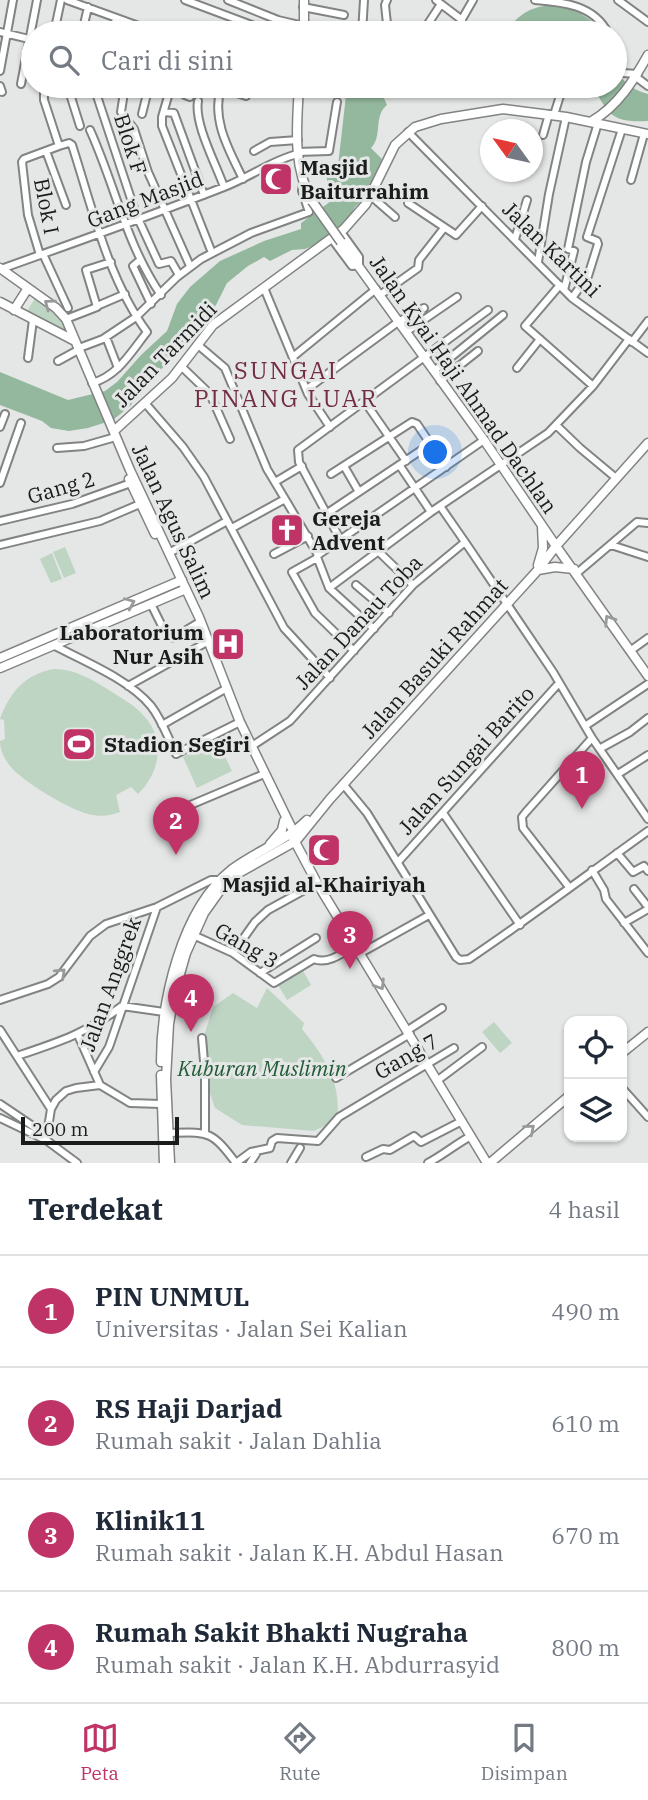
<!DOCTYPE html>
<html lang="id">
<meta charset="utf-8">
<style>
body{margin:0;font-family:"IBM Plex Serif",serif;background:#f6f6f7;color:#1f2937}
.controls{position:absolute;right:21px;bottom:21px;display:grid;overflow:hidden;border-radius:14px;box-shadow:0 2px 5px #0004}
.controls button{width:63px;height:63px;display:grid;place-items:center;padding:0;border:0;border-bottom:2px solid #e0e1e3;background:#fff;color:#1f2937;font:35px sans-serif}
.compass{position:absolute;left:480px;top:119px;width:63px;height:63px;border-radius:50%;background:#fff;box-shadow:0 2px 5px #0004;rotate:303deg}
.scale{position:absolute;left:21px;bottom:18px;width:158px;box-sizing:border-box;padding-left:7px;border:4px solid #1a1c1b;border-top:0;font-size:19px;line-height:24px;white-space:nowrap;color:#1a1c1b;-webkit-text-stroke:5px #e4e7e5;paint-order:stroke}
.you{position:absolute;left:436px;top:453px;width:24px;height:24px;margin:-18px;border:5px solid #fff;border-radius:50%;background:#1a73e8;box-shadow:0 0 0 10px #1a73e833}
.badge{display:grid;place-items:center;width:46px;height:46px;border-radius:50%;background:#bf3366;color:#fff;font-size:23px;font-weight:700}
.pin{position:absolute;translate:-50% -58px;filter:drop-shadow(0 2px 4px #0008)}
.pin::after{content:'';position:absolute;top:37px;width:24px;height:21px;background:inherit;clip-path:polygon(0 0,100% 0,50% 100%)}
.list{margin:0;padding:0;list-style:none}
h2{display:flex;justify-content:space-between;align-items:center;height:91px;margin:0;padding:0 28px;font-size:30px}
h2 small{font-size:23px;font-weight:400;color:#747a83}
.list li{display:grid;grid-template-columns:46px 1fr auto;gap:21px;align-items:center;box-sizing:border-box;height:112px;padding:0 28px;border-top:2px solid #e0e1e3}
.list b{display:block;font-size:26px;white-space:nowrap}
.list p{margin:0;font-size:23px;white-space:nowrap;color:#747a83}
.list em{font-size:23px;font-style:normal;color:#747a83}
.icon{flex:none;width:38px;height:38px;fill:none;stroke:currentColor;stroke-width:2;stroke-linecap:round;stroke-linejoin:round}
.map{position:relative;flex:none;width:648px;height:1163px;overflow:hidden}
.search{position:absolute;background:#fff;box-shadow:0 2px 5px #0004;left:21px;right:21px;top:21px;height:77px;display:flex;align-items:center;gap:18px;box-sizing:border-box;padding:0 24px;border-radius:38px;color:#747a83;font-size:26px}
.sheet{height:539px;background:#fff}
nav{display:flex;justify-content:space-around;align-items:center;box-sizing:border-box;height:98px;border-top:2px solid #e0e1e3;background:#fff;font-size:19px;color:#747a83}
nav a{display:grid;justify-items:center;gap:4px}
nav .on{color:#bf3366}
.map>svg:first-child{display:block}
.green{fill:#bfd5c4}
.water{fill:#94b89e}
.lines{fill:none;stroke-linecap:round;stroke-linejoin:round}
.minor-casing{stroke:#818482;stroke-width:10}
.tertiary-casing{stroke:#818482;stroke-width:11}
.minor{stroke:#fff;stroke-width:6}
.tertiary{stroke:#fff;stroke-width:8}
.tertiary-bridge-casing{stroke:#818482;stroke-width:11;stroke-linecap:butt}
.tertiary-bridge{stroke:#fff;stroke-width:8}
.oneway{stroke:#989998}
.labels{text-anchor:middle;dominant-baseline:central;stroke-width:6;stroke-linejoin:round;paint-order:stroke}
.street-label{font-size:21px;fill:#1a1c1b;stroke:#e4e7e5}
.poi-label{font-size:21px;font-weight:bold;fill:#1a1c1b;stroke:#e4e7e5;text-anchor:start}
.park-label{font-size:21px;font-style:italic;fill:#225b37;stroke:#e4e7e5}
.quarter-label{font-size:24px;letter-spacing:2px;fill:#722d42;stroke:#e4e7e5}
</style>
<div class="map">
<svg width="648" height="1163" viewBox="0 0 648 1163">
<rect width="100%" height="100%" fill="#e4e7e5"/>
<!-- green -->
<path class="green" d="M36,297L62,316L71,343L24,316Z
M65,547L76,573L64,578L53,552Z
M52,553L62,579L51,583L40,559Z
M54,669C75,669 91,679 109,690C121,698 135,705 144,716C166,739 160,773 138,794L131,787L116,795L120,812C110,816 99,817 88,814C68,809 22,781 10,766C4,758 0,750 0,741L5,739L4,720L0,719C10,692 25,674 54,669Z
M217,740L232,771L197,788L183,757Z
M302,969L311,985L287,1000L278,985Z
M267,988L304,1023L302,1029C324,1056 342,1083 337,1120L314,1131L242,1125L215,1108L204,1076L202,1042L213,1007L233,993L257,1008Z
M494,1022L512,1043L500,1053L482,1032Z"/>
<!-- water -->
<path class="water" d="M553,5C572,9 591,15 601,33H503C520,15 527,7 553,5Z
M615,66C622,82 631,89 648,94V121C613,123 608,115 593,86H615Z
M347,86H405L383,96L387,105C373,116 383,136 371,148L382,159L364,198L355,207L344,227L317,244L305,249L292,250L270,261L264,257L248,266L227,283L216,305L130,406L113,420L88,428L69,431L51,428L42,421L0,405V372L68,400L105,391L117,382L141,355L167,331L177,304L190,287L220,261L264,241L301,229V223L331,201L325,169L338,166Z"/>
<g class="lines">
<!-- minor casing -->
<g class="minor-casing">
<path id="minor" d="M67,0L158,33
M185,0L273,33
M228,0L278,20L304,26
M387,0L385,5L388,33
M535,0C563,2 594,5 608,33
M618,0L648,22
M441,4L462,20
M303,7L344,15
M0,32L33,40
M54,33L61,0
M82,33L88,7
M112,33L116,18
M362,33L364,0
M422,33L441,4L436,0
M454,33L473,0
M615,54L622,73L638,74
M0,71L13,0
M636,77L648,86
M21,84L37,0
M0,86L2,92
M44,86V100L59,146L69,143L72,145C92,207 108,279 147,332C131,352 118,376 92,383
M70,86V94L80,126
M98,86L96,93L136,214L159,264L171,261L179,275
M125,86L121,112L134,129L148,172L190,266
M171,86L162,117V126L212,253
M187,86L185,95L190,97
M217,86L246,96L249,86
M274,86L299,93
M221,87C211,120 229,150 243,179
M198,101C194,124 216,164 224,187
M164,112L174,113L204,195
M142,114L149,86
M554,115L563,86
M90,130C115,185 126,244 161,295
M408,132L572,298L648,353
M543,135L549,114
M46,151L66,205
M254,151L270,142L298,140
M297,152L329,151L337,102
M631,180L644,134
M371,196L395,217
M408,203L456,235L482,206
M332,239L352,266L359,265V257L341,232
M515,239L527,200
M43,254L68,308
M40,255L28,215L22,162L24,159L59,146
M140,260L133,266L151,304
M538,262L549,194L566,117
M1,269C76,242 150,216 224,187C250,177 271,161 297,154
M560,285L525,326L593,386
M264,288L308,394L330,427
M564,290L574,251L568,249L586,162L598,123
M380,295L418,268L419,260L444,228
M572,298L588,276L598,244L597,241L587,237L622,129
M97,306L125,294
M66,319L97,307L86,270L111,262
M406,332L457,297
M106,337L118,368
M632,342L648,321
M198,345L225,368L267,469L285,499
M79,348L103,339L136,317L177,277L201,259L251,233L309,212L302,191L303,184
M294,356L376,289
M28,358L33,320
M58,361L80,349
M182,367L210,394L230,439
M517,368L540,339
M434,371L503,315
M440,381L478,351
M307,389L398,322L424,308
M365,402L406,461
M145,403L183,447L204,477L284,628L330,678
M556,425L580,448L616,478
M0,427L5,414
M57,448L84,446L112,438
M344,466L359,492
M400,466L431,512
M331,474L412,422L417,424L446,467
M275,482L302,466
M0,483L21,423
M440,506L465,542
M326,514L429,445
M0,521L72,504L131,483
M232,528L285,499L318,555L484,440
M340,539L299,462L298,450L488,310
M0,545L100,521L140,504
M611,545L648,557
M379,552L413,585
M169,553L227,521
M274,554L308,536
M317,557L329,588L374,629
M317,558L292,572L315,613L354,651
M577,573L637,522L648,523
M356,585L389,613
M329,588L431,512L548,433L593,386L629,339
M151,604L163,628
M173,638L198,623
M55,646C84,661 130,680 151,706C162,720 168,738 176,754L240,722
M630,651L648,638
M128,686L207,642
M162,725L227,688
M585,726L648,684
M252,746L290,721L413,585L465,542L553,672L592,738L648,819
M601,748L630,732L648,718
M618,774L648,755
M343,784L367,813L456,957L460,960L469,959C530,918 588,874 648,831
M188,806L264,774
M443,813L520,925
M617,853L633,872L644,866L648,871
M398,862L559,683
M592,870L604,890L606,899L648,953
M569,887L523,828L522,817L526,812L592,738
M634,889L648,907
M624,923L648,909
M193,935L233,953L274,983L314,959C327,965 343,953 356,945
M233,953L255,922L268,910L317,883
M361,953L429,915
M260,973L316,938
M0,1000L48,984L59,977L90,936L106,924L157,907L211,880H220
M0,1030L51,1109
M408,1030L442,1008
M78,1035L100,1085
M202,1038L205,1073V1132
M17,1056C59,1042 87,1033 122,1006L164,1012
M94,1072L109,1047L157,907
M336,1078L410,1034
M438,1080L482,1047
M622,1088L648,1117
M0,1104L46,1135
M0,1118L46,1140L77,1163
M169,1133C209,1132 211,1130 236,1163L251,1152L270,1148L272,1141L277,1138L318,1141L339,1117L454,1048
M46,1140L51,1109L56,1100L66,1091L76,1088L100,1085L130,1103L161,1104
M366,1157L383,1149L390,1150L414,1136L421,1142L462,1121
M250,1163L256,1154
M291,1163L300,1148
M428,1163C443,1155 456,1144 471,1136"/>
</g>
<!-- tertiary casing -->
<g class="tertiary-casing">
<path id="tertiary" d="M304,0V33
M299,86C297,124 292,166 312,201
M592,121C618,106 634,80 648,55
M341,242L484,440L556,546L648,443
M0,268L56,308L66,319L130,470L199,617L240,722L294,833
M0,302L75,341
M14,310L28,288
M114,431L172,378L213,325L344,229L366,204L395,145L415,127L441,119L503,109L566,117L648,134
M129,479L155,534
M538,565L543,548L542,526
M538,570L555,567L574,569
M0,658L182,580
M0,668L186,589
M293,838L317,883L487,1163
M270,844L282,830L284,821
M622,1053L648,1032
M161,1062C161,1001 181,910 231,870C256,851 285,842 307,820
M161,1075L164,1163
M170,1163L166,1079L169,1024L174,995L186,953L204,913L219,892L237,874L296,841L330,799L537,571L556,546L648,676
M490,1163L569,1096"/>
</g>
<!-- minor -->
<use href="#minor" class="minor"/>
<!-- tertiary -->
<use href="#tertiary" class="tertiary"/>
<!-- tertiary-bridge casing -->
<g class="tertiary-bridge-casing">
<path id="tertiary-bridge" d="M312,201L341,242"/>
</g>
<!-- tertiary-bridge -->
<use href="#tertiary-bridge" class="tertiary-bridge"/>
</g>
<!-- one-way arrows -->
<defs><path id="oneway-chevron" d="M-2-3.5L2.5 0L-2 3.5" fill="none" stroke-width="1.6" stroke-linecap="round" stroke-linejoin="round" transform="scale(1.75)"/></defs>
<g class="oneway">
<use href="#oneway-chevron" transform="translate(49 304) rotate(-144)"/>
<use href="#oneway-chevron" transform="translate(130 603) rotate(-23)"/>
<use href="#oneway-chevron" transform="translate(609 620) rotate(-123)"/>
<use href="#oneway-chevron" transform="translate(61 973) rotate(-43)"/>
<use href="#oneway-chevron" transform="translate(380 985) rotate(58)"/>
<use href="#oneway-chevron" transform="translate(530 1129) rotate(-40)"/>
</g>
<!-- icons -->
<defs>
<g id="mosque-square" transform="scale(1.75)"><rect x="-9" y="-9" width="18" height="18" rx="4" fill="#bf3366" stroke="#e4e7e5"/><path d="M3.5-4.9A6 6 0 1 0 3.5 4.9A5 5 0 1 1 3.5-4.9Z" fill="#fff"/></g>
<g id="church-square" transform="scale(1.75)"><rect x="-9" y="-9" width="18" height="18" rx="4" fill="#bf3366" stroke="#e4e7e5"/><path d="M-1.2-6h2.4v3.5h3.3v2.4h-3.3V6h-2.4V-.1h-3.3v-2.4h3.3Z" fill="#fff"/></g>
<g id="hospital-square" transform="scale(1.75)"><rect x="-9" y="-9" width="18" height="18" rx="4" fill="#bf3366" stroke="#e4e7e5"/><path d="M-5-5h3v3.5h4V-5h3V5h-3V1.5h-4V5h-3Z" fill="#fff"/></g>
<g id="stadium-square" transform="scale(1.75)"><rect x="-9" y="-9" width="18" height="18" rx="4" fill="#bf3366" stroke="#e4e7e5"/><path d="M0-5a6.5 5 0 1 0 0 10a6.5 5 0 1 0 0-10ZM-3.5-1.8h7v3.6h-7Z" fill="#fff"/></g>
</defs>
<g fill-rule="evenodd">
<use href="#mosque-square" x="276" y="179"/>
<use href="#church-square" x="287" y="530"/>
<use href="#hospital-square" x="228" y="644"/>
<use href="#stadium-square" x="79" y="744"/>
<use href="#mosque-square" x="324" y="850"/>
</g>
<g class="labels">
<!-- street labels -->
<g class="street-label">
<text transform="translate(131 144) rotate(72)">Blok F</text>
<text transform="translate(145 199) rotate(-21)">Gang Masjid</text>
<text transform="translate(47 206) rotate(79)">Blok I</text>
<text transform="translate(552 249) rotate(44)">Jalan Kartini</text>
<text transform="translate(165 354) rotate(-46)">Jalan Tarmidi</text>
<text transform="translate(464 384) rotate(55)">Jalan Kyai Haji Ahmad Dachlan</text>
<text transform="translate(61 487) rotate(-16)">Gang 2</text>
<text transform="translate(174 521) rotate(65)">Jalan Agus Salim</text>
<text transform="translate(358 622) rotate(-47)">Jalan Danau Toba</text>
<text transform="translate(434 658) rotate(-48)">Jalan Basuki Rahmat</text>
<text transform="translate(466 760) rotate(-48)">Jalan Sungai Barito</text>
<text transform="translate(247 945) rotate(30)">Gang 3</text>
<text transform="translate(110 984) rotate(-70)">Jalan Anggrek</text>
<text transform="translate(406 1056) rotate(-30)">Gang 7</text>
</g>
<!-- poi labels -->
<g class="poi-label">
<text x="300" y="167">Masjid<tspan x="300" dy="24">Baiturrahim</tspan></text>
<text x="312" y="518">Gereja<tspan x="312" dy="24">Advent</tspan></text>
<text x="204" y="632" text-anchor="end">Laboratorium<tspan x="204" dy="24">Nur Asih</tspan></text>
<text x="104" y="744">Stadion Segiri</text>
<text x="324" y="884" text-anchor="middle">Masjid al-Khairiyah</text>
</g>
<!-- park labels -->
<g class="park-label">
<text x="262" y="1068">Kuburan Muslimin</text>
</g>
<!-- quarter labels -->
<g class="quarter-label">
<text x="286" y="370">SUNGAI<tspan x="286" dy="28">PINANG LUAR</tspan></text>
</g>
</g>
</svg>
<div class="controls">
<button><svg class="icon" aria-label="locate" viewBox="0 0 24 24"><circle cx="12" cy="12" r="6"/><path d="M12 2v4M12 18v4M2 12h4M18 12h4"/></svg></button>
<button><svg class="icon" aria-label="layers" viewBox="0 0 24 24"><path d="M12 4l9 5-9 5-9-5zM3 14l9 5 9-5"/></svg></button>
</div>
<svg class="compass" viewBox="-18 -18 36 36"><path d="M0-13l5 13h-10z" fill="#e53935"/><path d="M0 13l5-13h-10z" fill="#747a83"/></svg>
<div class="scale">200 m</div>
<div class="you"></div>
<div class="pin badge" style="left:582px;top:809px">1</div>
<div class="pin badge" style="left:176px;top:855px">2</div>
<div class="pin badge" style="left:350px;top:969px">3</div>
<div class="pin badge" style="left:191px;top:1032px">4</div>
<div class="search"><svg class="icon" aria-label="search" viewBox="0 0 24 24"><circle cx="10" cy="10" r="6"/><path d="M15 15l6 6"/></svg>Cari di sini</div>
</div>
<section class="sheet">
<h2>Terdekat<small>4 hasil</small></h2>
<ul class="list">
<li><span class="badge">1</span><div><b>PIN UNMUL</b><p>Universitas · Jalan Sei Kalian</p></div><em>490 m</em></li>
<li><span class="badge">2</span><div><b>RS Haji Darjad</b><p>Rumah sakit · Jalan Dahlia</p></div><em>610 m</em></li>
<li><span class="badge">3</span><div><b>Klinik11</b><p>Rumah sakit · Jalan K.H. Abdul Hasan</p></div><em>670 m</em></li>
<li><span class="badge">4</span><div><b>Rumah Sakit Bhakti Nugraha</b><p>Rumah sakit · Jalan K.H. Abdurrasyid</p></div><em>800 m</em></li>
</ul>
</section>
<nav>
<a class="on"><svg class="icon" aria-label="map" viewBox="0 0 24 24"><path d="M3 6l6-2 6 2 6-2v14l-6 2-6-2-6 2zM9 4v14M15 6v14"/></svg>Peta</a>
<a><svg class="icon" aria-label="directions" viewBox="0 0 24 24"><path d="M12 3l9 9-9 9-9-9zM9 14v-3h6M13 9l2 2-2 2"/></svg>Rute</a>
<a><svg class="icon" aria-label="saved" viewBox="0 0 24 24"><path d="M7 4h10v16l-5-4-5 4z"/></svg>Disimpan</a>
</nav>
